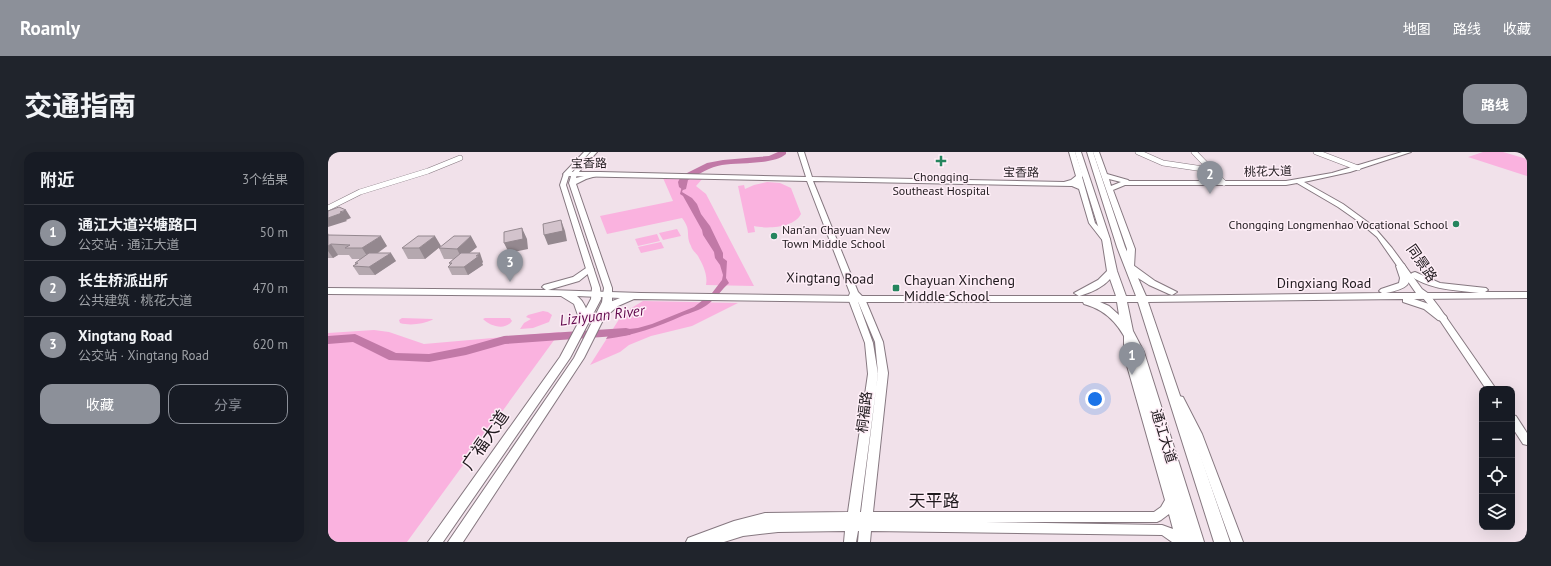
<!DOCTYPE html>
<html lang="zh">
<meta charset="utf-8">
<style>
body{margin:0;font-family:"PT Sans","Noto Sans SC",sans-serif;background:#20242c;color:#f1f3f6}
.controls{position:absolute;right:12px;bottom:12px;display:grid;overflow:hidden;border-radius:8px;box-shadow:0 4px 16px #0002}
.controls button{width:36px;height:36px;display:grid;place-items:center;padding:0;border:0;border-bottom:1px solid #363941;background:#171b24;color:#f1f3f6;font:20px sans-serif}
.you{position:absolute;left:767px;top:247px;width:14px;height:14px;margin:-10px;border:3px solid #fff;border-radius:50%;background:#1a73e8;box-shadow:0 0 0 6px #1a73e833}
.badge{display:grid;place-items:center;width:26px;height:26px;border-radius:50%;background:#8c9099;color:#fff;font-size:13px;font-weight:700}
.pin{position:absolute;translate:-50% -33px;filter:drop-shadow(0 1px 2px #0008)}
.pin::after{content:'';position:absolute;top:21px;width:14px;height:12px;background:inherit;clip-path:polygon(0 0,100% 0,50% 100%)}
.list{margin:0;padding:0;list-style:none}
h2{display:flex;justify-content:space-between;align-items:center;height:52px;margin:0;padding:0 16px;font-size:17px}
h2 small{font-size:13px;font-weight:400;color:#9ea1a6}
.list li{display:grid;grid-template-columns:26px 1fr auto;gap:12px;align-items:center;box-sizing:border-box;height:56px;padding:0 16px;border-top:1px solid #363941}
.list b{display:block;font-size:15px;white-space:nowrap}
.list p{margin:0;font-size:13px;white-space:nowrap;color:#9ea1a6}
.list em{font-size:13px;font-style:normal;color:#9ea1a6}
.actions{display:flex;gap:8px;padding:12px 16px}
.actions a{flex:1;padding:9px 0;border:1px solid #8c9099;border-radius:12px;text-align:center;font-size:14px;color:#8c9099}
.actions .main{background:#8c9099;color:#fff}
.icon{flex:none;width:22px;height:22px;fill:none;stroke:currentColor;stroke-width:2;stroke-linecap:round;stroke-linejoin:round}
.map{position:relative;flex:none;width:1199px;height:390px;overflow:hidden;border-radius:12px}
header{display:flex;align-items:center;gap:24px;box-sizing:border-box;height:56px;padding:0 20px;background:#8c9099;color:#fff}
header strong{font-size:19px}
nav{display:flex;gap:22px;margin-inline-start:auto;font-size:14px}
.intro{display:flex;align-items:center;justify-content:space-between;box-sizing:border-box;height:96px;padding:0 24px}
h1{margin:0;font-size:28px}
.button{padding:10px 18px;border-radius:12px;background:#8c9099;color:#fff;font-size:14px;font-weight:700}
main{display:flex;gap:24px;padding:0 24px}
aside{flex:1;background:#171b24;border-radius:12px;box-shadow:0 4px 16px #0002}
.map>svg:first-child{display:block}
.green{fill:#fab2df}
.water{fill:#c179a7}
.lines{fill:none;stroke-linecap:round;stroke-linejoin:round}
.river{fill:#c179a7;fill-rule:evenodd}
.minor-casing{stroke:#867880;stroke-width:6}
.tertiary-casing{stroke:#867880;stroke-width:2}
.secondary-casing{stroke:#867880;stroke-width:2}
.primary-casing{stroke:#867880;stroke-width:2}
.minor{stroke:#fff;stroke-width:5}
.tertiary{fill:#fff;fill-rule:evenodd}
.secondary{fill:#fff;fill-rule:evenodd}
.primary{fill:#fff;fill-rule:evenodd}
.wall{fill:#b5a8af}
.shaded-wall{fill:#94888f}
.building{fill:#d3c3cc;stroke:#94888f}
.poi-dot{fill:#25855e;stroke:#feeef7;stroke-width:1.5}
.labels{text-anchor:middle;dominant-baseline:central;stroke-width:3;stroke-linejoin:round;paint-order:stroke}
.far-street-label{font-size:12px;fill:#1f191d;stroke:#feeef7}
.far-poi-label{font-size:12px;fill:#1f191d;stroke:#feeef7}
.street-label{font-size:14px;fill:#1f191d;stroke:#feeef7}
.poi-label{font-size:14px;fill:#1f191d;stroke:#feeef7;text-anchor:start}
.water-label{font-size:15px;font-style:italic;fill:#62084c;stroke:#feeef7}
.near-street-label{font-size:17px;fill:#1f191d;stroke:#feeef7}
</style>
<header>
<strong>Roamly</strong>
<nav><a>地图</a><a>路线</a><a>收藏</a></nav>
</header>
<div class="intro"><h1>交通指南</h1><a class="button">路线</a></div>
<main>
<aside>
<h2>附近<small>3个结果</small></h2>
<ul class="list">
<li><span class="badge">1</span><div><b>通江大道兴塘路口</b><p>公交站 · 通江大道</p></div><em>50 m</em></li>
<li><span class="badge">2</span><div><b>长生桥派出所</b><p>公共建筑 · 桃花大道</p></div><em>470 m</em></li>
<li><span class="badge">3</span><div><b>Xingtang Road</b><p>公交站 · Xingtang Road</p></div><em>620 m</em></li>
</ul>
<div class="actions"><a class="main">收藏</a><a>分享</a></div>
</aside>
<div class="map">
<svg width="1199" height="390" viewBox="0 0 1199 390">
<rect width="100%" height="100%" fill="#f1e1ea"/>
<!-- green -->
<path class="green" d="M1155,0H1175L1199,7V24L1140,5Z
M335,26H375L368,34L378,42L426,134L378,133C380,123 375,113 370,104C368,101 364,98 363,94C357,82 364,79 354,66L279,82L272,64L345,49Z
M439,30L452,31L463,36L473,62C466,76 439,77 426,74L427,80L420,81L410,34L416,33L417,37L426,33Z
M349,77L353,84L335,88L331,81Z
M329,82L332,89L310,94L307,87Z
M333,90L336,96L313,101L310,95Z
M315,149L410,151L364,174L323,184L301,193L292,200L262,213L295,161Z
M215,159L220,160L224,163L221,170L205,176L192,177L196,171L203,167L198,165L200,163Z
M74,166L105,167L104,168C95,172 82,174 72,171L71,168Z
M157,166H182L184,169C177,179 162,174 155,167Z
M46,178L61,180L96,192L232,180L79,390H0V181Z"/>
<!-- water -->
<path class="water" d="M354,26H360L356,29V35L354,40L364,46L369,52L373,62L382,74L395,101V106L399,109L398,126L401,131C393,138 388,147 379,153C372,158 362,161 354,164C330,175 304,184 278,187L283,179L310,176L324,172L366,155L384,141L394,128L395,123L392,113L387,106L386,100L375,83L374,78L355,44L352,42L354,34L352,31Z"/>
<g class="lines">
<!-- river -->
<path class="river" d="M450,0H458V2C446,13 411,10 394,13C382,15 371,22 360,28L358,37L355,38L351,35L350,30L353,24L379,11L395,8L441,4Z
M298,176L302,177L304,180L302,183L177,192L138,203L101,210L61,208L25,190L0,192V184L27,182L68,201L101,202L137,195L176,184Z"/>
<!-- minor casing -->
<g class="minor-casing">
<path id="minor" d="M810,0L835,11L882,18
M866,0L896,31
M988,0L1030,16
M0,56L32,40L100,19L132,6"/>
</g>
<!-- tertiary casing -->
<g class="tertiary-casing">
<path id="tertiary" d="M470,0H476L484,25L736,30L743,28L748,24L741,0H747L755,24L754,25L767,71L782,87L781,89H775L761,71L751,37L744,34L485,29L530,140L537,147L555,190L560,221L545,360H826L833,355L837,348L796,203V181L800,178L804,181L806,203L861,390H844L834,383L543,379L542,390H530L531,379H530L528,390H516L517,379L450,380L415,384L396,390H358L360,386L406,369L437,361L520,360L540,222L537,191L520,146L522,141L479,29L238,24L235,22L238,20H272L478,25ZM529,147L547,190L550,221L533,360H532L550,222L545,191ZM841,362L845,377L834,373L657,370H829L833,368Z
M765,0H771L779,22L800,28L801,29H958L1004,21L1074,0H1083L1022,20L976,30L1015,52L1045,74L1064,96L1094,137L1101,142L1111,155L1168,237H1158L1105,158L1095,146L1088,141L1049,85L1030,69L1010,55L969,31L958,33H797L785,38L807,97L806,115L802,117H799V97ZM781,27L793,30L783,34Z
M851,244L855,245L856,247L874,282L915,390H903L864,282L846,247L847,245Z
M1184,263L1188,264L1199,281V293L1195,292L1184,275Z"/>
</g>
<!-- secondary casing -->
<g class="secondary-casing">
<path id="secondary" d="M256,0H262L241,23L238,33L272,136L273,147L242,206L115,390H100L232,205L263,147L264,136L232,33L236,21Z
M263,0H269L249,22L248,26L272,20L275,22L258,27L248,32L284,136V150L256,206L135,390H120L246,206L274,150L276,136L241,31L244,21Z"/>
</g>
<!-- primary casing -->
<g class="primary-casing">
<path id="primary" d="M747,0H753L782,87L789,119L798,144H808L789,95L759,0H765L797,95L805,113L827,129L849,140L844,143L841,142L821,133L810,126L818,144L1054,141L1051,139L1053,137L1071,131L1072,126L1068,114L1073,111L1076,112C1089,133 1077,137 1058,141H1151C1127,138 1104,138 1084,125L1082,123L1084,121L1087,120L1112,131L1158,136L1160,138L1157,140H1199V146L1086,147L1104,153L1118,164L1119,166L1114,169L1110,168L1096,157L1075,150V147L820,150L902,390H886L810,150H799L805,179L816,200L876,390H860L804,200C794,177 782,159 756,152L755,150H533L306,147L290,154L276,166H268L267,164L268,162L282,150L292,146L249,144C257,150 259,159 262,169L257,172L252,169L246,152L233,144L0,142V136L218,138L214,135L216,133L245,125L261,114L266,117L251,129L220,138L313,141L533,144H788L782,127C774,136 762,141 751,144L746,141L770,128L779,119L774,87ZM772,150H789L791,163L781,154Z"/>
</g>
<!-- minor -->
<use href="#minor" class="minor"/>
<!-- tertiary -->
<use href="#tertiary" class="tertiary"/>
<!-- secondary -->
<use href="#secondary" class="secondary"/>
<!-- primary -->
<use href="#primary" class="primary"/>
</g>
<!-- wall -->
<path class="wall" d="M0,81L1,83L59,94L50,101L68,109L47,123H31L25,114L28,113L27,111L32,107H24L21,103H10L5,106H0Z
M113,94L97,107H80L74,96Z
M149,95L141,101L155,110L154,111L155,113L140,123H124L120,115L122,113L121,111L125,107H116L111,96Z"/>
<!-- shaded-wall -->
<path class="shaded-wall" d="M18,58L23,66L18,68L19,69L0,75V66Z
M233,68L237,79L239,89L220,93L216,83Z
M194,76L199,87L200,97L181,101L176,91Z
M53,84L59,94L41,107L34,96Z
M107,84L113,94L97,107L91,96Z
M143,84L149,95L134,107L129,97Z
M3,92L10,103L5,106L0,99V94Z
M63,101L68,109L47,123L41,115Z
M152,101L155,110L154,111L155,113L140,123L136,115Z"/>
<!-- building -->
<path class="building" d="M11,55L18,58L12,60L14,61L0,66V59Z
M233,68L235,79L216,83L215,72Z
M194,76L195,87L176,91V80Z
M0,83H1L53,84L34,96H17L22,93L3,92L0,94Z
M90,84H107L91,96H74Z
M126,84H143L129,97L111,96Z
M41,101H63L41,115L25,114L30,111H27Z
M133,101H152L148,104H151L136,115H120L124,111H121Z"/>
<!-- markers -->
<g class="poi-dot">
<path d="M611 3h4v4h4v4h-4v4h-4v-4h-4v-4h4z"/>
<circle cx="1128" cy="72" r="4"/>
<circle cx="446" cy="84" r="4"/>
<rect x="564" y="132" width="8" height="8" rx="2"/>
</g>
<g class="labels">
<!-- far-street labels -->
<g class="far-street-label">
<text transform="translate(261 11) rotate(-1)">宝香路</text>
<text transform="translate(940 19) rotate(-1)">桃花大道</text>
<text transform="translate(693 20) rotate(1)">宝香路</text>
</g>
<!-- far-poi labels -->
<g class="far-poi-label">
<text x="613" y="24">Chongqing<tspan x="613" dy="14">Southeast Hospital</tspan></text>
<text x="1120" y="72" text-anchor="end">Chongqing Longmenhao Vocational School</text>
<text x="454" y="77" text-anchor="start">Nan'an Chayuan New<tspan x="454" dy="14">Town Middle School</tspan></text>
</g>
<!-- street labels -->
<g class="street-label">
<text transform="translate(1094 111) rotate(56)">同景路</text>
<text transform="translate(502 126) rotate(1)">Xingtang Road</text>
<text x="996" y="131">Dingxiang Road</text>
<text transform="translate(536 260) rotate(-83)">桐福路</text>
<text transform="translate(836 284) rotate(73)">通江大道</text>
</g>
<!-- poi labels -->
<g class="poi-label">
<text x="576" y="128">Chayuan Xincheng<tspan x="576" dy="16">Middle School</tspan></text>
</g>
<!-- water labels -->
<g class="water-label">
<text transform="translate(274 163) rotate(-7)">Liziyuan River</text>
</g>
<!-- near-street labels -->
<g class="near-street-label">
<text transform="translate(157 288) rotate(-55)">广福大道</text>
<text x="606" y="349">天平路</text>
</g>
</g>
</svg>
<div class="controls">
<button>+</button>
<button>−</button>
<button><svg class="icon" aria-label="locate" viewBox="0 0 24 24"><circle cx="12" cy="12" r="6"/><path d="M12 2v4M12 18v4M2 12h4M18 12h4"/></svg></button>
<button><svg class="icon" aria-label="layers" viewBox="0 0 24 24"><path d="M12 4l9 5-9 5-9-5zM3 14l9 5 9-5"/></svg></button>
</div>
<div class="you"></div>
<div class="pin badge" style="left:804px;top:223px">1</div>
<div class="pin badge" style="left:882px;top:42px">2</div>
<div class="pin badge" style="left:182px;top:130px">3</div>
</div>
</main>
